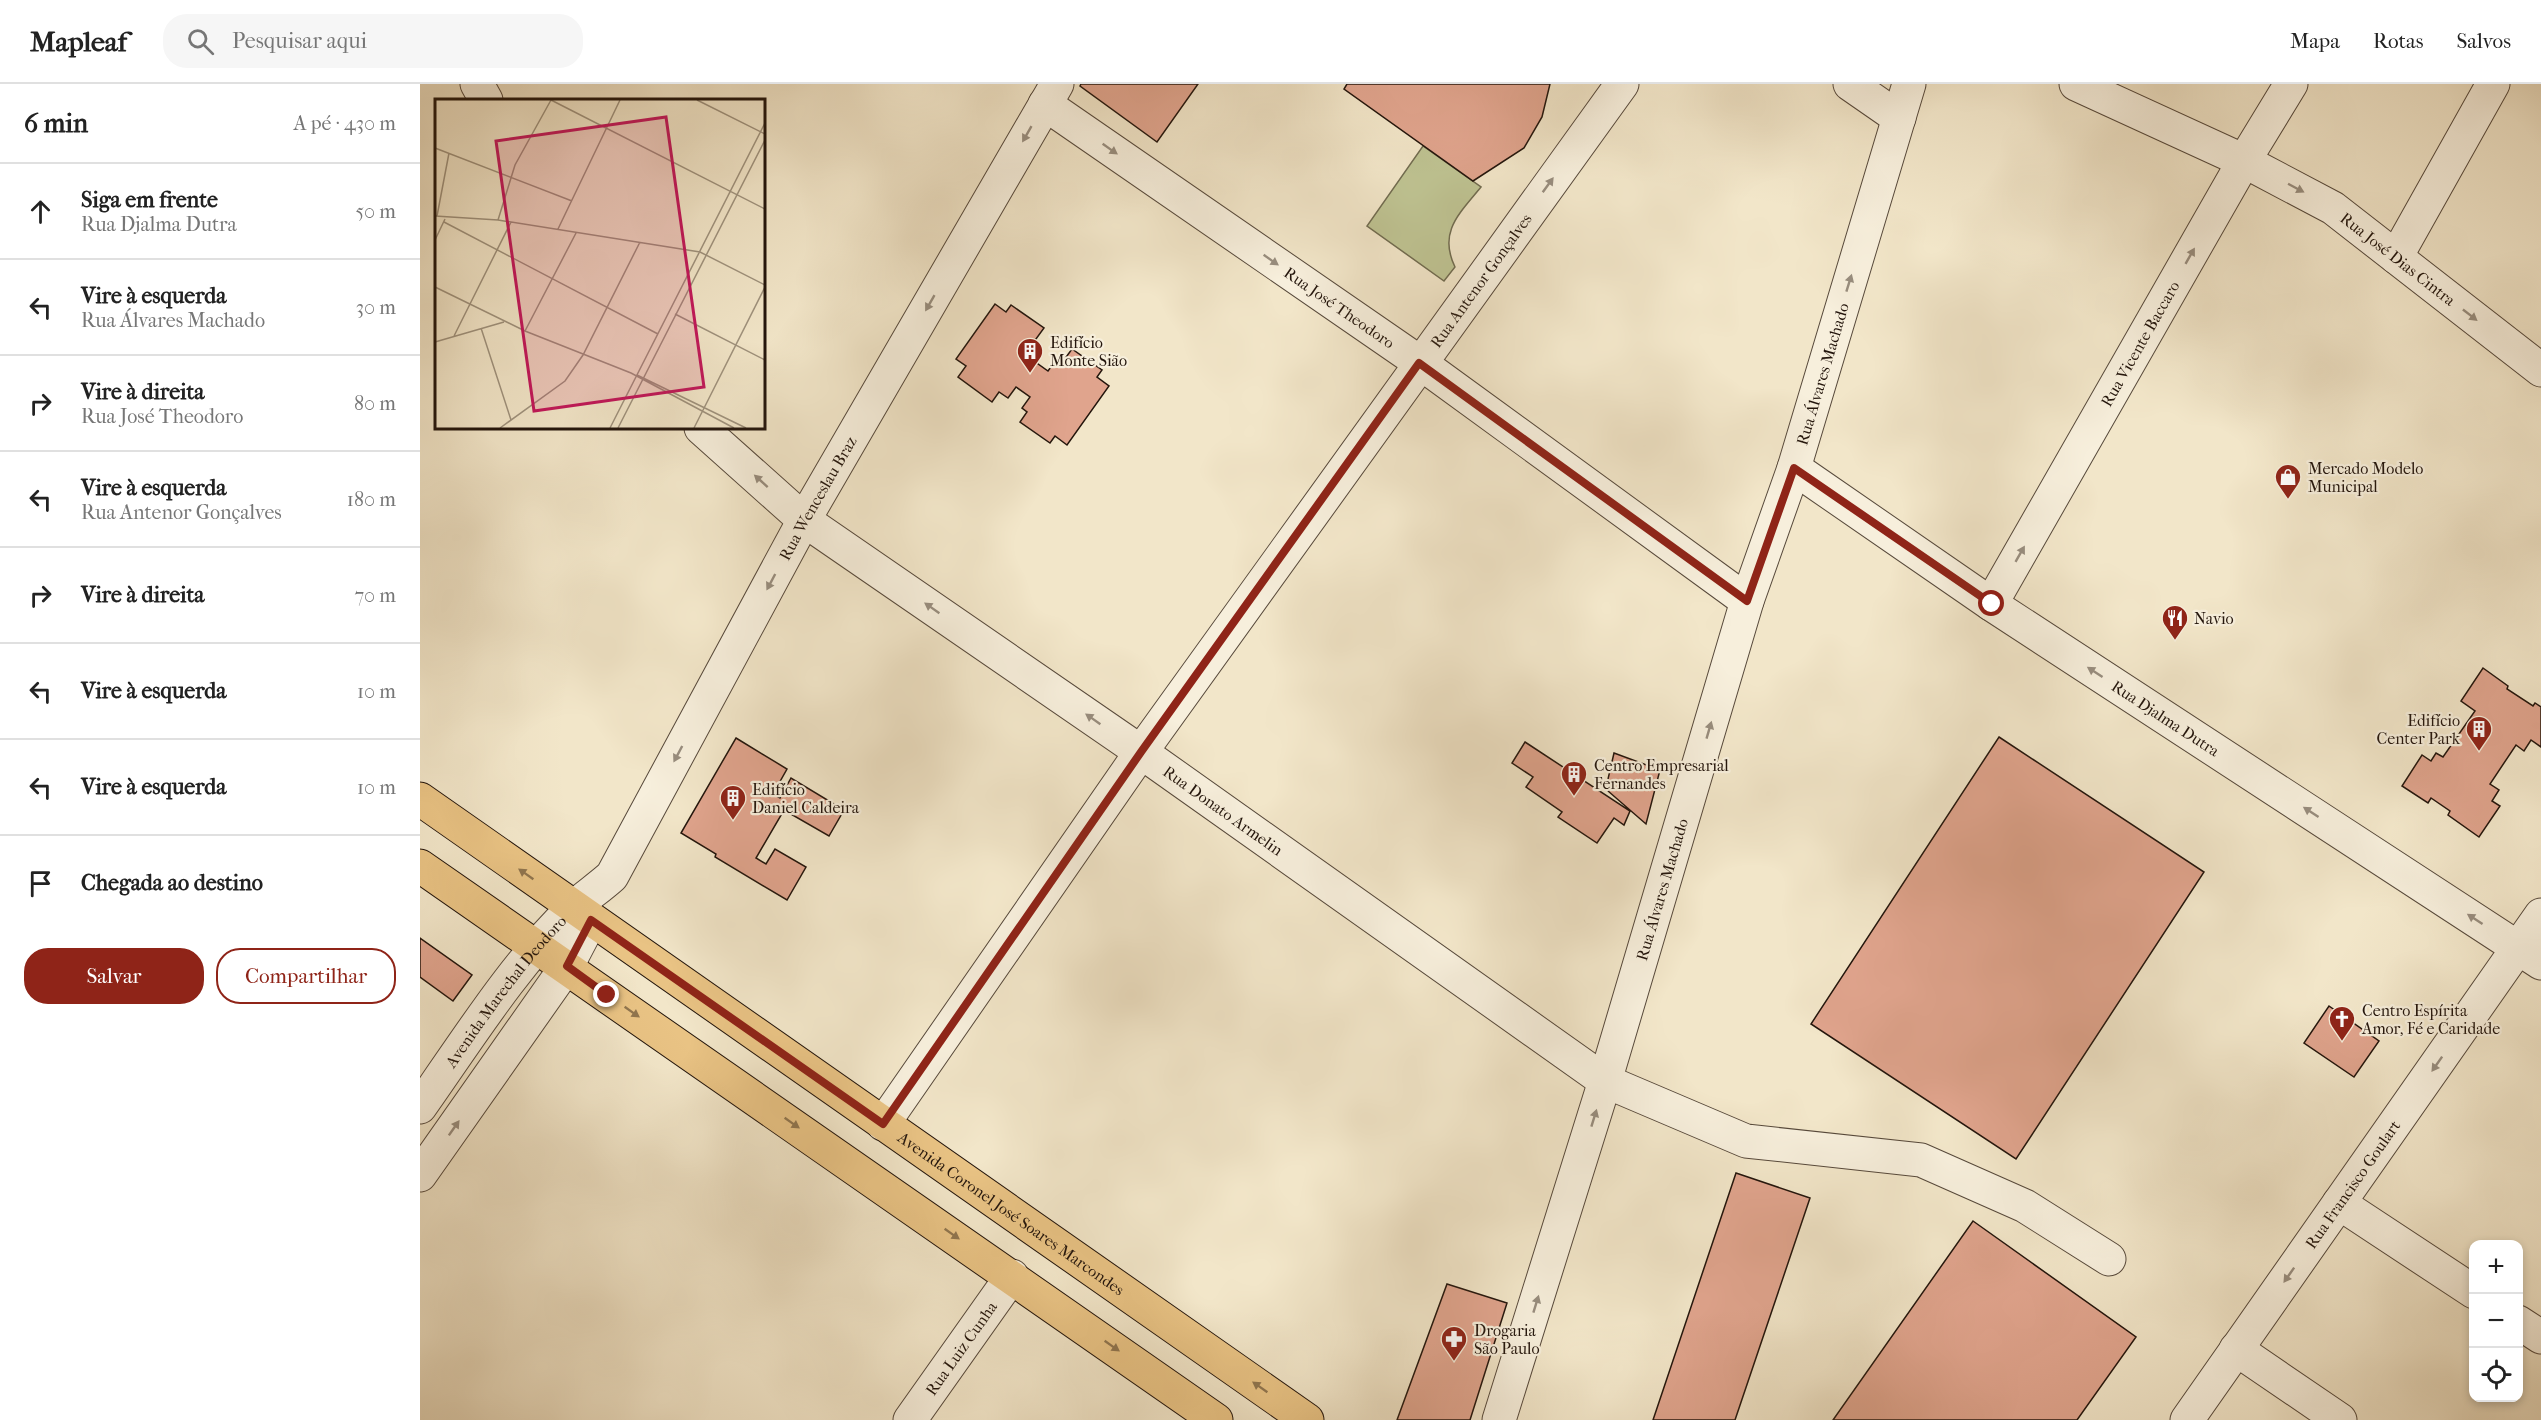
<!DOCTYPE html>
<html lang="pt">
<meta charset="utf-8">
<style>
body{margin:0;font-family:"IM FELL French Canon",serif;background:#f6f6f6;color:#222}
.controls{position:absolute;right:18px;bottom:18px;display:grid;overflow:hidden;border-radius:12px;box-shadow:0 3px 9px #0003}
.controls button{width:54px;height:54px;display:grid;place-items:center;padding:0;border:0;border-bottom:2px solid #e0e0e0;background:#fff;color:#222;font:30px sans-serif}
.stop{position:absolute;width:18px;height:18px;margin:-14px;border:4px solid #8f2418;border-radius:50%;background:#fff}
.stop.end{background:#8f2418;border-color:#fff;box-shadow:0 2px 6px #0008}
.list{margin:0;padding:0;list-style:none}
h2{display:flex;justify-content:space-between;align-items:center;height:78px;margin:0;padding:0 24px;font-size:26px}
h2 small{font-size:20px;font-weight:400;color:#767676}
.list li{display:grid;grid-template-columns:39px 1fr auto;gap:18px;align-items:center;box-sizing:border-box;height:96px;padding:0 24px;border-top:2px solid #e0e0e0}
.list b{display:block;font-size:22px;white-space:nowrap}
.list p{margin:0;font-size:20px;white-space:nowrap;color:#767676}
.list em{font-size:20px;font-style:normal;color:#767676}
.actions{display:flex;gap:12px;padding:18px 24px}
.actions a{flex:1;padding:14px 0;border:2px solid #8f2418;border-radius:24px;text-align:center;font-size:21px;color:#8f2418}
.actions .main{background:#8f2418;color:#fff}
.icon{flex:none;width:33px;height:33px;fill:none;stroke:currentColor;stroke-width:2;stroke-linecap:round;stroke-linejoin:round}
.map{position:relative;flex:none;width:2121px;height:1336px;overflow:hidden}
header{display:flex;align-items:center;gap:36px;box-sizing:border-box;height:84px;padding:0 30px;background:#fff;border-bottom:2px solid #e0e0e0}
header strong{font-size:28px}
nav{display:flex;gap:33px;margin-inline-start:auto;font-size:21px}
.search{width:420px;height:54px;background:#f6f6f6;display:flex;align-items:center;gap:15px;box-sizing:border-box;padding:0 21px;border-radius:24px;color:#767676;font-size:22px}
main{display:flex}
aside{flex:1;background:#fff}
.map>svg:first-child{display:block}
.green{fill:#bfc493;stroke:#716c50;stroke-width:1.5}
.building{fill:#e0a48d;stroke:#23150c;stroke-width:1.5}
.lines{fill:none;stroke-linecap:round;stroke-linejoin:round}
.minor-casing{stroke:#57493b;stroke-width:35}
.major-casing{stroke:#23150c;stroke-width:35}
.minor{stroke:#f7efdc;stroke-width:33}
.major{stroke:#e9c384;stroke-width:33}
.oneway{fill:#988d7e}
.oneway2{fill:#90754e}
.route{stroke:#8f2418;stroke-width:8}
.labels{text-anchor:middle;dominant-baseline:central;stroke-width:4.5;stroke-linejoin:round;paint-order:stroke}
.street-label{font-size:16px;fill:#23150c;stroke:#f7efdc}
.poi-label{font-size:16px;fill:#23150c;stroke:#f7efdc;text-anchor:start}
.inset-road{fill:none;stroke:#9f927d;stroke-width:1.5}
.view{fill:#c2185b;fill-opacity:0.15;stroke:#c2185b;stroke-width:3}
.inset-edge{fill:none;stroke:#23150c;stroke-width:3}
</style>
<header>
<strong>Mapleaf</strong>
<div class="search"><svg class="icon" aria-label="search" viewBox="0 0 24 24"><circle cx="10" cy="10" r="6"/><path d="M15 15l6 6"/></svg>Pesquisar aqui</div>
<nav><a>Mapa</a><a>Rotas</a><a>Salvos</a></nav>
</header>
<main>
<aside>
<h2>6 min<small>A pé · 430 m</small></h2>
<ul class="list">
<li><svg class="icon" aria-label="ahead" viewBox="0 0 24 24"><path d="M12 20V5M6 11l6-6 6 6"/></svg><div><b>Siga em frente</b><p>Rua Djalma Dutra</p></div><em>50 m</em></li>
<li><svg class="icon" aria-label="left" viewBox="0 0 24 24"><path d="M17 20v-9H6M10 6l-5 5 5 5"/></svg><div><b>Vire à esquerda</b><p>Rua Álvares Machado</p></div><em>30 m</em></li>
<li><svg class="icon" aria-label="right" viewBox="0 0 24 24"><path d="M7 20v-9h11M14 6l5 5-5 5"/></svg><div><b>Vire à direita</b><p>Rua José Theodoro</p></div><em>80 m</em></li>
<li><svg class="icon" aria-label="left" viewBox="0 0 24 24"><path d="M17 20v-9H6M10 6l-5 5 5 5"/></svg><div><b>Vire à esquerda</b><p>Rua Antenor Gonçalves</p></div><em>180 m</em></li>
<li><svg class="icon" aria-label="right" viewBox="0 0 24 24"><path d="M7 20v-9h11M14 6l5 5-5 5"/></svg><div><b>Vire à direita</b></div><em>70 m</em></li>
<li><svg class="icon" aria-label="left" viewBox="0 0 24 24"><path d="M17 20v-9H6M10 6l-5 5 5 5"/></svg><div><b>Vire à esquerda</b></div><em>10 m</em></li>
<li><svg class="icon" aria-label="left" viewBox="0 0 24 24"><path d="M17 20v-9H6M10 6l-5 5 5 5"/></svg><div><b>Vire à esquerda</b></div><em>10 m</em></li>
<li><svg class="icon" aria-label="arrive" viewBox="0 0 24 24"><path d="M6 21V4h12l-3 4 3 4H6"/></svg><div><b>Chegada ao destino</b></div></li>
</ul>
<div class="actions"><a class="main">Salvar</a><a>Compartilhar</a></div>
</aside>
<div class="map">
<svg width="2121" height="1336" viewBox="0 0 2121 1336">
<rect width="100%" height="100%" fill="#f2e6c9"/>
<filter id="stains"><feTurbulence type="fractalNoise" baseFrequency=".00333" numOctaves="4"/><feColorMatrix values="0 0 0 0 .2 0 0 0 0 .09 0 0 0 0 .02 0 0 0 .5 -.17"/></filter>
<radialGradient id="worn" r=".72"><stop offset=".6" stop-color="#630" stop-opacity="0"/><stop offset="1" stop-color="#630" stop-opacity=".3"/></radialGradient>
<!-- green -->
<path class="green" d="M1003,62L1061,103C1039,130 1018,148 1035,183L1024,197L947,142Z"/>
<!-- building -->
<path class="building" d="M661,0H778L737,58L660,2Z
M927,0H1130L1122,33L1104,64L1053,97L924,5Z
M575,220L586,228L591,221L624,244L613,259L622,266L614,277L628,287L636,276L641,280L652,265L682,286L677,293L689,302L647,361L635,352L630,359L600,338L607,328L602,324L610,313L596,303L588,314L579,308L572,318L538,293L546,282L536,275Z
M2063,584L2088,602L2087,605L2113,622L2115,619L2121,623V663L2111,656L2104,667L2096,661L2070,700L2079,706L2072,717L2080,722L2059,753L2028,731L2030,727L2011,714L2008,719L1982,702L2002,671L2011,677L2016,669L2023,673L2055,627L2041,617Z
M1579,653L1784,788L1596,1075L1391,940Z
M316,654L367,685L353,710L360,714L371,694L424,726L409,752L364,726L336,774L346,780L355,765L386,783L367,816L295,773L296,770L261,749Z
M1105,658L1210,727L1204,741L1194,734L1177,759L1138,733L1142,728L1106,703L1113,693L1092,679Z
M1194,669L1240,686L1226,740L1188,707V695Z
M0,854L52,891L33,917L0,893Z
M1909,922L1959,957L1934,993L1884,959Z
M1316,1089L1390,1114L1315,1336H1233Z
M1553,1137L1716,1253L1657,1336H1413Z
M1027,1200L1087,1219L1050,1336H977Z"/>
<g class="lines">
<!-- minor casing -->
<g class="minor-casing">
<g id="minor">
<path d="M57,0L66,16"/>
<path d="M1430,0L1479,34"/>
<path id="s1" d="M1656,0L1824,77L1913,124L2121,286"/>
<path id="s2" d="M625,20L999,278L1327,517"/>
<path d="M1976,173L2073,0"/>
<path id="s3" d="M281,344L384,436L721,668L1185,997L1326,1057L1501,1076L1605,1122L1689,1175"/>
<path id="s4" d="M1374,384L1571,520L2121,879"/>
<path id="s5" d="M1571,520L1824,77L1871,0"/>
<path id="s6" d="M0,1023C48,955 93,882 153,824C165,813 180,803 192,792L384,436L637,0"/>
<path id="s7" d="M463,1040L721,668L1202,0"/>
<path d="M0,1091L147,882L171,836"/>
<path d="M1919,1119L2054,1208"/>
<path d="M2098,1238L2121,1253"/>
<path d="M1816,1265L1920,1336"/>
<path id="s8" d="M490,1336L592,1192"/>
<path id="s9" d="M1079,1336L1185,997L1327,517L1374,384L1489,0"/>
<path id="s10" d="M1767,1336L2121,831"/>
</g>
</g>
<!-- major casing -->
<g class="major-casing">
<g id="major">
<path id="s11" d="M0,715L887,1336"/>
<path d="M0,782L796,1336"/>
</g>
</g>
<!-- minor -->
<use href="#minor" class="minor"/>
<!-- major -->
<use href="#major" class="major"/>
</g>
<!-- one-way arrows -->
<defs><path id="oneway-solid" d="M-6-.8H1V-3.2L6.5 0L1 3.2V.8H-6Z" transform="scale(1.5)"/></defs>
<g class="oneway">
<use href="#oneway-solid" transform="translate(607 50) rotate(120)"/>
<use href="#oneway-solid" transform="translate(690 65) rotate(35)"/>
<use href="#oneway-solid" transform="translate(1128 101) rotate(-54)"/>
<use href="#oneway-solid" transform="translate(1876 104) rotate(28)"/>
<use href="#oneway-solid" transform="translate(1770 172) rotate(-60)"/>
<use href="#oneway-solid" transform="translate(851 176) rotate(35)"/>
<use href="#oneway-solid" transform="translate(1429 199) rotate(-73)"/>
<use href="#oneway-solid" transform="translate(510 219) rotate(120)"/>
<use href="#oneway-solid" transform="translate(2050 231) rotate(38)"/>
<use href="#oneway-solid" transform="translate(341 397) rotate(-138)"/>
<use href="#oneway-solid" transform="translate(1600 470) rotate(-60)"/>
<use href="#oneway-solid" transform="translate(351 498) rotate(118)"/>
<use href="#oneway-solid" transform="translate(512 524) rotate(-145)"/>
<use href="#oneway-solid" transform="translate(1675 588) rotate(-147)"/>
<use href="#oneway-solid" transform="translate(673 635) rotate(-145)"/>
<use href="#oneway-solid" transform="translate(1289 646) rotate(-74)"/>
<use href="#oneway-solid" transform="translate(258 670) rotate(118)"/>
<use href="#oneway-solid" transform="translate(1891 728) rotate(-147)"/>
<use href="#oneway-solid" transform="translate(2055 835) rotate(-147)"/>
<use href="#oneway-solid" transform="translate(2017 980) rotate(125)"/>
<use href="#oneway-solid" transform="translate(1174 1034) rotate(-73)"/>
<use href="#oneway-solid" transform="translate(34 1044) rotate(-55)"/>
<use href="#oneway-solid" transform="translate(1869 1191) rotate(125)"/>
<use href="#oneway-solid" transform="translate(1116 1220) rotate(-73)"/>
</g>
<g class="oneway2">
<use href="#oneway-solid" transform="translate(106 790) rotate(-145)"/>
<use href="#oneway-solid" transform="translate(212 928) rotate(35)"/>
<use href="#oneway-solid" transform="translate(372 1039) rotate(35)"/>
<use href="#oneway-solid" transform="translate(532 1150) rotate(35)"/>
<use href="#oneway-solid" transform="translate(692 1262) rotate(35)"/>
<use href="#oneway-solid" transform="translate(840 1303) rotate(-145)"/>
</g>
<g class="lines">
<!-- route -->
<path class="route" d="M187,911L147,882L171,836L463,1040L721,668L999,279L1327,517L1374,384L1572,520"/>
</g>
<!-- icons -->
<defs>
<g id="building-pin" transform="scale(1.35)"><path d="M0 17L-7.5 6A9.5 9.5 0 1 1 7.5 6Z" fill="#8f2418" stroke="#f7efdc"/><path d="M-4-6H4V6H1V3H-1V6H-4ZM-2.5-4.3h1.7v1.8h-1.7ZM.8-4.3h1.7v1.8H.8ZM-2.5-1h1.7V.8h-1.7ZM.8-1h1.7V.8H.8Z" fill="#fff"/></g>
<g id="shop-pin" transform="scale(1.35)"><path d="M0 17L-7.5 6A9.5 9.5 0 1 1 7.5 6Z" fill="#8f2418" stroke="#f7efdc"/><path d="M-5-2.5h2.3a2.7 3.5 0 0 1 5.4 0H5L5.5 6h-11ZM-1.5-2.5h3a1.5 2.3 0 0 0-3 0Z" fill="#fff"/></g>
<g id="restaurant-pin" transform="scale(1.35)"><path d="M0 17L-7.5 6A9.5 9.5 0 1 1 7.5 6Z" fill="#8f2418" stroke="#f7efdc"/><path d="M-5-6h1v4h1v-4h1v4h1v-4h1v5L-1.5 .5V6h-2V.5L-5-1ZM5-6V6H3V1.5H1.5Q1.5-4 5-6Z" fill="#fff"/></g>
<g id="church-pin" transform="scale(1.35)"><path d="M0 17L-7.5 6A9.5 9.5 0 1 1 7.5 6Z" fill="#8f2418" stroke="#f7efdc"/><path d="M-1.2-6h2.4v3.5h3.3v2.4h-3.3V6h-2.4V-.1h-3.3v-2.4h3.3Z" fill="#fff"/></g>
<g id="pharmacy-pin" transform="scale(1.35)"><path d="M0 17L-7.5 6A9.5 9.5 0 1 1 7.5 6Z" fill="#8f2418" stroke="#f7efdc"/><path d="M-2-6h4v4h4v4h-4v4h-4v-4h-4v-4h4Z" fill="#fff"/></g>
</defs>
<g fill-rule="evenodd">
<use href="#building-pin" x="610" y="267"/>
<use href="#shop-pin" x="1868" y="393"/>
<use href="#restaurant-pin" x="1755" y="534"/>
<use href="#building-pin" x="2059" y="645"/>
<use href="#building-pin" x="1154" y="690"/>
<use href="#building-pin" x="313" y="714"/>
<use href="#church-pin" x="1922" y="935"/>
<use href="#pharmacy-pin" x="1034" y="1255"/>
</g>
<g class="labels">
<!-- street labels -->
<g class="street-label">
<text stroke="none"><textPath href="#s1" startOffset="368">Rua José Dias Cintra</textPath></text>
<text stroke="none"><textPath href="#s7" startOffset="1034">Rua Antenor Gonçalves</textPath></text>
<text stroke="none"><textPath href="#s2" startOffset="358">Rua José Theodoro</textPath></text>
<text stroke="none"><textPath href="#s5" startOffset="300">Rua Vicente Baccaro</textPath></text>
<text stroke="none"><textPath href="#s9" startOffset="1095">Rua Álvares Machado</textPath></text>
<text stroke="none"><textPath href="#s6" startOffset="732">Rua Wenceslau Braz</textPath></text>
<text stroke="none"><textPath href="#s4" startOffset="448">Rua Djalma Dutra</textPath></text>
<text stroke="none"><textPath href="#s3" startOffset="648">Rua Donato Armelin</textPath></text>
<text stroke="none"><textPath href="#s9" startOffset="555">Rua Álvares Machado</textPath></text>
<text stroke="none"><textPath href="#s6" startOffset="144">Avenida Marechal Deodoro</textPath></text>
<text stroke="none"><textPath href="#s10" startOffset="288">Rua Francisco Goulart</textPath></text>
<text stroke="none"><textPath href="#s11" startOffset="722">Avenida Coronel José Soares Marcondes</textPath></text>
<text stroke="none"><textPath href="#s8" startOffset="88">Rua Luiz Cunha</textPath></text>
</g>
<!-- poi labels -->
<g class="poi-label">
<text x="630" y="258">Edifício<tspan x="630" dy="18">Monte Sião</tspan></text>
<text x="1888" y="384">Mercado Modelo<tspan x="1888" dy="18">Municipal</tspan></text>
<text x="1774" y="534">Navio</text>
<text x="2040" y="636" text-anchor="end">Edifício<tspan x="2040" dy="18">Center Park</tspan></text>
<text x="1174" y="681">Centro Empresarial<tspan x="1174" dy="18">Fernandes</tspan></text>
<text x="332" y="705">Edifício<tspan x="332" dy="18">Daniel Caldeira</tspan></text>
<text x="1942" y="926">Centro Espírita<tspan x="1942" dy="18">Amor, Fé e Caridade</tspan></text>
<text x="1054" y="1246">Drogaria<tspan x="1054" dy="18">São Paulo</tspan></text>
</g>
</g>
<!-- overview -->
<g transform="translate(15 15)">
<rect width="330" height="330" fill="#f2e6c9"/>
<path class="inset-road" d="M116,1L330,110M262,1L330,35M0,49L137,102M0,117L63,121L265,153L330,186M2,117L14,54M63,121L80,66L116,1M9,123L223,235M123,130L185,1M0,141L10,120M0,188L90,232L196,274L299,329M240,215L330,261M46,229L76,321M90,232L141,134M19,237L76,123M0,243L69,223M202,276L311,329M65,329L130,282L148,256L205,143M175,329L330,24M183,329L330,41M259,329L330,188"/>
<path class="view" d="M231,18L269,288L99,312L61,42Z"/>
<rect width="330" height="330" class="inset-edge"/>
</g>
<rect width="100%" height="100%" filter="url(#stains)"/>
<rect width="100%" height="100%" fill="url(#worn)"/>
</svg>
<div class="controls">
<button>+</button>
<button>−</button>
<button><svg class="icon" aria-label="locate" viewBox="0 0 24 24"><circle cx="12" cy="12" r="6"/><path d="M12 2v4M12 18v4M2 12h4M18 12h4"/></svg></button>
</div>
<div class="stop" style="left:1572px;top:520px"></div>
<div class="stop end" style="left:187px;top:911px"></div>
</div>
</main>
